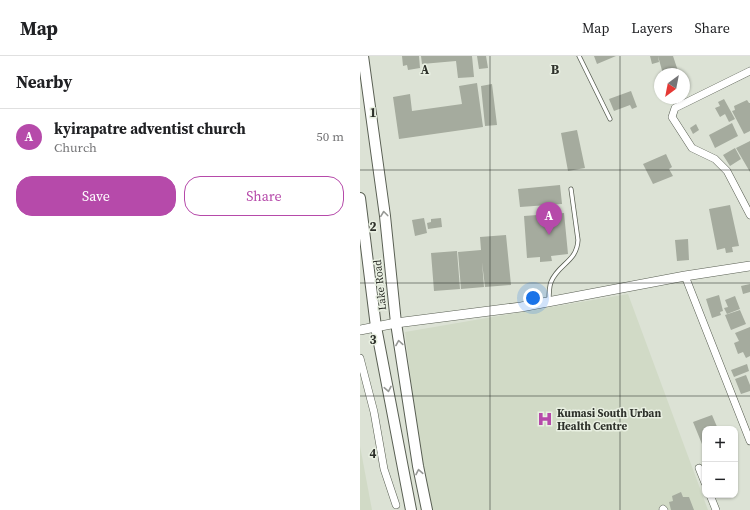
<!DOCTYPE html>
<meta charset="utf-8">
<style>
body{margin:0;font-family:"Source Serif 4",serif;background:#f6f6f6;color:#202124}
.controls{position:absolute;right:12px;bottom:12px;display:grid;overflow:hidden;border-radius:8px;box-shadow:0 1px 3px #0004}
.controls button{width:36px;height:36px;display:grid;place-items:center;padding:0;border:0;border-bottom:1px solid #e0e0e0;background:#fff;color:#202124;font:20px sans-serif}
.compass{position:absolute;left:294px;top:12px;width:36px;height:36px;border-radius:50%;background:#fff;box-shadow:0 1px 3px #0004;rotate:212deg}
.you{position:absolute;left:173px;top:242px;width:14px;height:14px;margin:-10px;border:3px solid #fff;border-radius:50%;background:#1a73e8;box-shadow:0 0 0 6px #1a73e833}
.badge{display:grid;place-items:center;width:26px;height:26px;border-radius:50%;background:#b64aaa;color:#fff;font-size:13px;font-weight:700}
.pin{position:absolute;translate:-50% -33px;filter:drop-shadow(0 1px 2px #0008)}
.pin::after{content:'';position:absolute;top:21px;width:14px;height:12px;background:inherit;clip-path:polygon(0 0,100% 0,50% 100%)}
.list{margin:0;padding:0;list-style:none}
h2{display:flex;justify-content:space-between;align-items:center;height:52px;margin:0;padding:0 16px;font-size:17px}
h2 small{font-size:13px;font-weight:400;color:#757577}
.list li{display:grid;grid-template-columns:26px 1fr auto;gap:12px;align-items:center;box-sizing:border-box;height:56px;padding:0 16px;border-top:1px solid #e0e0e0}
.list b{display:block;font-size:15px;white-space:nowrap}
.list p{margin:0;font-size:13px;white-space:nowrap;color:#757577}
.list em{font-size:13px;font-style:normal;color:#757577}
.actions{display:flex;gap:8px;padding:12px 16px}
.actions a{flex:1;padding:9px 0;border:1px solid #b64aaa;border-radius:16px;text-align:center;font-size:14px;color:#b64aaa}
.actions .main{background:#b64aaa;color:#fff}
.map{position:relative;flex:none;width:390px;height:454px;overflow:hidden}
header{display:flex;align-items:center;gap:24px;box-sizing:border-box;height:56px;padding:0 20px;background:#fff;border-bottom:1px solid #e0e0e0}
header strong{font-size:19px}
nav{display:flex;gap:22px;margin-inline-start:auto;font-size:14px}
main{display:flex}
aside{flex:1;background:#fff}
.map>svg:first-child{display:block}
.built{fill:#d1dac6}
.building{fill:#a5ab9e}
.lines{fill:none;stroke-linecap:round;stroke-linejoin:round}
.service-casing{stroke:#595f53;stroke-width:5}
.minor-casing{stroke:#595f53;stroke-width:8}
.tertiary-casing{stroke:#595f53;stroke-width:10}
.secondary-casing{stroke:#595f53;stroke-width:12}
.service{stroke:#fff;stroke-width:3.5}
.minor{stroke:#fff;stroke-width:7}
.tertiary{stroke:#fff;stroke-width:9}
.secondary{stroke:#fff;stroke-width:10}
.oneway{stroke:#969895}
.grid{fill:none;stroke:#2e312b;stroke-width:1;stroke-opacity:0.55}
.labels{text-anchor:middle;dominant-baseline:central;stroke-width:3;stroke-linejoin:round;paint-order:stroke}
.street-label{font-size:11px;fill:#2e312b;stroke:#e9f0e2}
.poi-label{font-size:11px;font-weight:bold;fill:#2e312b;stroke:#e9f0e2;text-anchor:start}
.grid-label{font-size:13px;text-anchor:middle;font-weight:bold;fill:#2e312b;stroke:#e9f0e2;stroke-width:3;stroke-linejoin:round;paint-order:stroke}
</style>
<header>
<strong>Map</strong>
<nav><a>Map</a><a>Layers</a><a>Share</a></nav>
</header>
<main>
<aside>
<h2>Nearby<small></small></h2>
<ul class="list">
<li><span class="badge">A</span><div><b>kyirapatre adventist church</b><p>Church</p></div><em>50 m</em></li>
</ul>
<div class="actions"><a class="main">Save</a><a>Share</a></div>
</aside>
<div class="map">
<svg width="390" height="454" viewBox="0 0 390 454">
<rect width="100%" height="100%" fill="#dce2d5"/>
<!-- built -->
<path class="built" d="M268,238L348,454H67L45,276Z
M0,390L12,454H0Z"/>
<!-- building -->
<path class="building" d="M42,0H59L60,12L48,14L47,9L43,10Z
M61,0H112L114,21L98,22L96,5L62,8Z
M117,0H126L128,12L119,13Z
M234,0H256L237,8Z
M290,0H298L299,6L292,8Z
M298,0H313L319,18H303Z
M117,27L123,71L39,83L33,41L50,38L52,55L102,48L99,30Z
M132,28L137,69L125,70L121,30Z
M271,35L277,51L272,53L270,49L254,55L249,43Z
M364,43L375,63L369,66L365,58L360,61L355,52L360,50L358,46Z
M387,44L389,47H390V75L384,78L372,55L375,54L374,50Z
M372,67L378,80L355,92L349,79Z
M336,68L339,74L333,78L330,72Z
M217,74L225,112L208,115L201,77Z
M390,85V116L376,92Z
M375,92L381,103L370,110L363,99Z
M306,98L312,111L309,113L313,120L293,128L283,108Z
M200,129L202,148L160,151L158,133Z
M370,149L379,190L372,191L373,196L366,197L365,192L357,194L349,153Z
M204,157L208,198L191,200L192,205L180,206V201L167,202L164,160Z
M64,162L67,177L55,180L52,164Z
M81,162L82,171L68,173L67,167L71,166V163Z
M146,179L151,229L125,231L122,206L124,231L101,233L98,196L121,194L120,181Z
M328,183L329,204L317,205L315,184Z
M97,195L100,233L74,235L71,197Z
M390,228V236L383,238L381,230Z
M359,239L363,255L360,256L361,259L352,262L346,243Z
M375,240L380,253L367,258L364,252L368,251L365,244Z
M380,254L386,268L371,274L365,259Z
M390,271V300L386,302L383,296L378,298L374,287L379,285L375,277Z
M387,308L389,315L374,321L371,314Z
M386,319L390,329V335L381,338L375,323Z
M352,359L358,373H345V392L344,393L333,366Z
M321,436L323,441H329L334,454H311L309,446L313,445L312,440Z"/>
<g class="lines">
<!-- service casing -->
<g class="service-casing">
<path id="service" d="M219,0L250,63
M189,245C189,239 189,231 191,226C198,208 217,206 218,184L211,133"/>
</g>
<!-- minor casing -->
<g class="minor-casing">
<path id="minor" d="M390,15L315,52L312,61L332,92L355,103L367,115L390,159
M325,220L390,385
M0,302L14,356L24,413L36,449
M339,412L345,427
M350,439L356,454
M303,453L304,454"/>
</g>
<!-- tertiary casing -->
<g class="tertiary-casing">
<path id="tertiary" d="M0,274L36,267L161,251L325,220L390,210"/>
</g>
<!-- secondary casing -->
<g class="secondary-casing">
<path id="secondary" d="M3,0L25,160L36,267L58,410L67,454
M0,142L16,271L51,454"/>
</g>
<!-- service -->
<use href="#service" class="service"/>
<!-- minor -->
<use href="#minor" class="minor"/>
<!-- tertiary -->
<use href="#tertiary" class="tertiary"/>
<!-- secondary -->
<use href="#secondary" class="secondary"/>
</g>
<!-- one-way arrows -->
<defs><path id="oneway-chevron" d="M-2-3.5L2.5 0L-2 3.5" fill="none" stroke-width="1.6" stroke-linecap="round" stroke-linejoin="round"/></defs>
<g class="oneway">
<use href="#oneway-chevron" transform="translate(24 158) rotate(-97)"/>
<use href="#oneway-chevron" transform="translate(39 287) rotate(-99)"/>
<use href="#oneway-chevron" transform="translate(28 333) rotate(79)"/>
<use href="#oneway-chevron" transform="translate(59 416) rotate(-101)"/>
</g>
<!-- grid -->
<path class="grid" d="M130,0V454M260,0V454M0,114H390M0,227H390M0,340H390"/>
<!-- icons -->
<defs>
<g id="hospital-bare" transform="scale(1.2)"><path d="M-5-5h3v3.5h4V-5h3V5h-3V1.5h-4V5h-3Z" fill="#b64aaa" stroke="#e9f0e2" stroke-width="2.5" paint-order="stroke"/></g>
</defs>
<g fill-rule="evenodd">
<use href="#hospital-bare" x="185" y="363"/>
</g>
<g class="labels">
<!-- street labels -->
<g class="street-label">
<text transform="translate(20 229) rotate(-96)">Lake Road</text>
</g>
<!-- poi labels -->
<g class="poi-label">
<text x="197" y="357">Kumasi South Urban<tspan x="197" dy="13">Health Centre</tspan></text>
</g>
</g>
<g class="grid-label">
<text x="65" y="18">A</text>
<text x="195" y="18">B</text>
<text x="13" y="61">1</text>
<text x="13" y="175">2</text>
<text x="13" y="288">3</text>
<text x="13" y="402">4</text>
</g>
</svg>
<div class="controls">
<button>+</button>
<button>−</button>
</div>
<svg class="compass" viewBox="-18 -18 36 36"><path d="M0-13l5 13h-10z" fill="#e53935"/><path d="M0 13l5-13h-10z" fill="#757577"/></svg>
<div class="you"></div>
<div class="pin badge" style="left:189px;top:179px">A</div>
</div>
</main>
